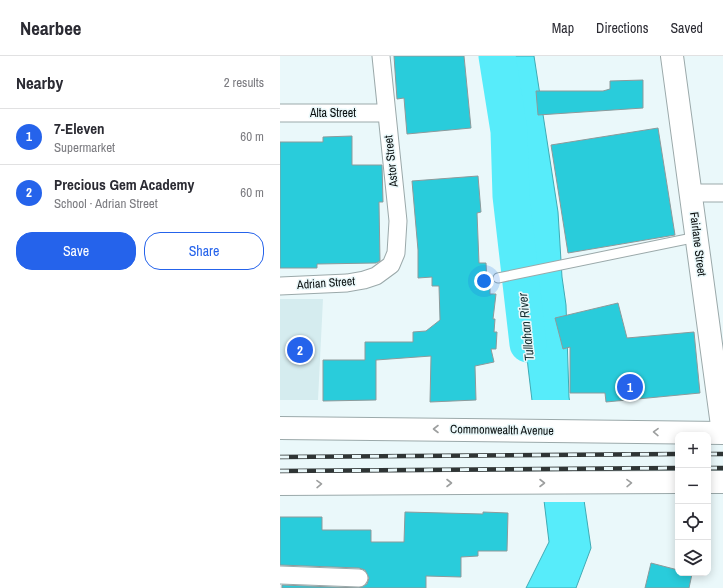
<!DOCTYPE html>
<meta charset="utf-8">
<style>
body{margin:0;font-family:"Archivo Narrow",sans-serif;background:#f2f2f3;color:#2b2b33}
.controls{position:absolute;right:12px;bottom:12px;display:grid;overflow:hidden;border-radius:8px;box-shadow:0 2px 10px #0003}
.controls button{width:36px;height:36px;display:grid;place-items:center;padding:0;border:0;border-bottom:1px solid #e1e1e2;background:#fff;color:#2b2b33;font:20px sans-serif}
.you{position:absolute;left:204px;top:225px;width:14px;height:14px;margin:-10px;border:3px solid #fff;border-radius:50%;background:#1a73e8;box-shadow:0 0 0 6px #1a73e833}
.badge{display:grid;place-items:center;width:26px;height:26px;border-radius:50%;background:#2563eb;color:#fff;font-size:13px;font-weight:700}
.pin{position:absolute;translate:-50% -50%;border:2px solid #fff;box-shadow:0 1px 4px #0006}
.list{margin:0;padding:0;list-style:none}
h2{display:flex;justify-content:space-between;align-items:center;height:52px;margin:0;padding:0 16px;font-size:17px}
h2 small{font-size:13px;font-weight:400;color:#7c7c81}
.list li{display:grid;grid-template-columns:26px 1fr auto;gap:12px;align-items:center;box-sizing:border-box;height:56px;padding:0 16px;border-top:1px solid #e1e1e2}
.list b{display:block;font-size:15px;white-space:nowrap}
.list p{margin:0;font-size:13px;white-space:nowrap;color:#7c7c81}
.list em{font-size:13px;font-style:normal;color:#7c7c81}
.actions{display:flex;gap:8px;padding:12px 16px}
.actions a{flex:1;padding:9px 0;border:1px solid #2563eb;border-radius:16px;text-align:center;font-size:14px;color:#2563eb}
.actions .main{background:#2563eb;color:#fff}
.icon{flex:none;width:22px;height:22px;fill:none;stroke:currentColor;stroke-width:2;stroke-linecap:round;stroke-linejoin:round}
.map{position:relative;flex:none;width:443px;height:532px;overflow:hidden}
header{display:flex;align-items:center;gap:24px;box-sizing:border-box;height:56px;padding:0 20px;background:#fff;border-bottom:1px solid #e1e1e2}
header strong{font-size:19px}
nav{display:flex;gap:22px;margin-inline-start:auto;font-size:14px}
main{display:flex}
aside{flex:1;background:#fff}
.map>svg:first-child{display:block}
.built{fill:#d5ecef}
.water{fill:#57ecfa;stroke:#40aab4}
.pier{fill:#eaf8fa}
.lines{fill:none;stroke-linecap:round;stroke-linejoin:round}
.river{stroke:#57ecfa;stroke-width:37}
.building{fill:#29ccdb;stroke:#8d9a9b}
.lane-casing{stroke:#9ba9aa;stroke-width:11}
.street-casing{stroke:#9ba9aa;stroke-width:19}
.secondary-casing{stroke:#9ba9aa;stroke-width:24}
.primary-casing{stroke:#9ba9aa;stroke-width:24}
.lane{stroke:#fff;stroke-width:9}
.street{stroke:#fff;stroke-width:17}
.secondary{stroke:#fff;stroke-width:22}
.primary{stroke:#fff;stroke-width:22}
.rail-casing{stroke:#2f3535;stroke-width:4.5}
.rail{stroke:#eaf8fa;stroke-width:3;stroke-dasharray:9;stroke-linecap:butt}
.oneway{stroke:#9d9f9f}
.labels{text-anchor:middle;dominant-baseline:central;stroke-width:3;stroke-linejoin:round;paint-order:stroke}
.street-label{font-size:12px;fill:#0a0f0f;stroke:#eaf8fa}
.water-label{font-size:13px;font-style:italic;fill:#172f32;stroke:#eaf8fa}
</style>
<header>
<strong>Nearbee</strong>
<nav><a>Map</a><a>Directions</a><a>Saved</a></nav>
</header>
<main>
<aside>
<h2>Nearby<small>2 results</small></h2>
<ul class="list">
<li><span class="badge">1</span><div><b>7-Eleven</b><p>Supermarket</p></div><em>60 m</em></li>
<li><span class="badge">2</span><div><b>Precious Gem Academy</b><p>School · Adrian Street</p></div><em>60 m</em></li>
</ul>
<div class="actions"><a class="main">Save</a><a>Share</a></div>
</aside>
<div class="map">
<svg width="443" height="532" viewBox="0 0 443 532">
<rect width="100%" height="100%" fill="#eaf8fa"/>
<!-- built -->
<path class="built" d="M0,243H43L38,344H0Z"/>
<!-- water -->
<path class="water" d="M216,0H254L278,156L282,221L286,249L289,341L311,492L296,532H246L269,486L248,311L235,169Z"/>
<!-- pier -->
<path class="pier" d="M250,344H291L307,446H262Z"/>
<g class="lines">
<!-- river -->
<path class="river" d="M217,0L229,75L231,140L248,288"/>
</g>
<!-- building -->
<path class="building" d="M114,0H184L191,72L127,78L124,42L117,43Z
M363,24V52L258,59L256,35H323L330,33V25Z
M378,72L395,179L288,197L271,89Z
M72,80V109H102L103,146H99L100,205L96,207L37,208V212H0V86H43V81Z
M198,120L201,156L197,157L199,207H206L207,226H210V238H216L213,263H215L214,276H217L216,293H211L214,306L195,310L196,344L150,346L151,300L96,304V344L43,345V304H85V286H133V276L146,275L160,264L159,230H152V221L138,222V194L132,125Z
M338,247L347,282L414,276L420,337L326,346L325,337H290V291L283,293L275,262Z
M125,456L203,458V456L228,457L227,495H198V500L181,501V521L146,520V532H2V529L79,532L87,528L89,522L85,514L79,512L0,509V461H42V474H91V486H124Z
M371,507L398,514V517L412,518L409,532H365Z"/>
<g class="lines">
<!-- lane casing -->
<g class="lane-casing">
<path id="lane" d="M218,222L417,181"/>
</g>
<!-- street casing -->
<g class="street-casing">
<path id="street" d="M0,57H106
M412,137H443
M0,230L67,227L84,224L96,220L111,209L116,197L118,165L101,0
M0,519L79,522"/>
</g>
<!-- secondary casing -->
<g class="secondary-casing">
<path id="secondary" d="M392,0L443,377"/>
</g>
<!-- primary casing -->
<g class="primary-casing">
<path id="primary" d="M0,372L443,377
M428,426H443
M0,428L398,426"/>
</g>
<!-- lane -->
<use href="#lane" class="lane"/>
<!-- street -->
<use href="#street" class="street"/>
<!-- secondary -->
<use href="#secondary" class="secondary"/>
<!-- primary -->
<use href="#primary" class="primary"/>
<!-- rail casing -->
<g class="rail-casing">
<path id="rail" d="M428,398H443
M0,401L398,398
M428,412H443
M0,415L398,412"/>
</g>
<!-- rail -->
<use href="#rail" class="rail"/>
</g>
<!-- one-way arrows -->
<defs><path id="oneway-chevron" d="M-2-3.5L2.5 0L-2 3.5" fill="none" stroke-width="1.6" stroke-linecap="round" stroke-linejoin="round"/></defs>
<g class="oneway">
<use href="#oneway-chevron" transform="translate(156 373) rotate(-180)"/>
<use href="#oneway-chevron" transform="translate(376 376) rotate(-179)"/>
<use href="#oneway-chevron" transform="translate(169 427)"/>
<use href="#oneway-chevron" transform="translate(262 427)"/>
<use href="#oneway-chevron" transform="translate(349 427) rotate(-1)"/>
<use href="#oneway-chevron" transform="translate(39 428) rotate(-1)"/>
</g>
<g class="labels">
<!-- street labels -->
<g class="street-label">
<text x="53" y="57">Alta Street</text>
<text transform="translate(111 105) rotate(-96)">Astor Street</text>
<text transform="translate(418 188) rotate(83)">Fairlane Street</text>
<text transform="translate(46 227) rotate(-4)">Adrian Street</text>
<text transform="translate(222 374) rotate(1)">Commonwealth Avenue</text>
</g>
<!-- water labels -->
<g class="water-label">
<text transform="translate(246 271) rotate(-96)">Tullahan River</text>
</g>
</g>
</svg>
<div class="controls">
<button>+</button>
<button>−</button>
<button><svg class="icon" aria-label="locate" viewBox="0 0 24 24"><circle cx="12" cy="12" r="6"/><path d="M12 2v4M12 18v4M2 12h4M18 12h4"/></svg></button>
<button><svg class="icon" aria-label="layers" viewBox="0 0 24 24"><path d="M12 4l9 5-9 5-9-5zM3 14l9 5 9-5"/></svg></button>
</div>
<div class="you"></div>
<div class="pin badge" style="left:350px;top:331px">1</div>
<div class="pin badge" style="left:20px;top:294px">2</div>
</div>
</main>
